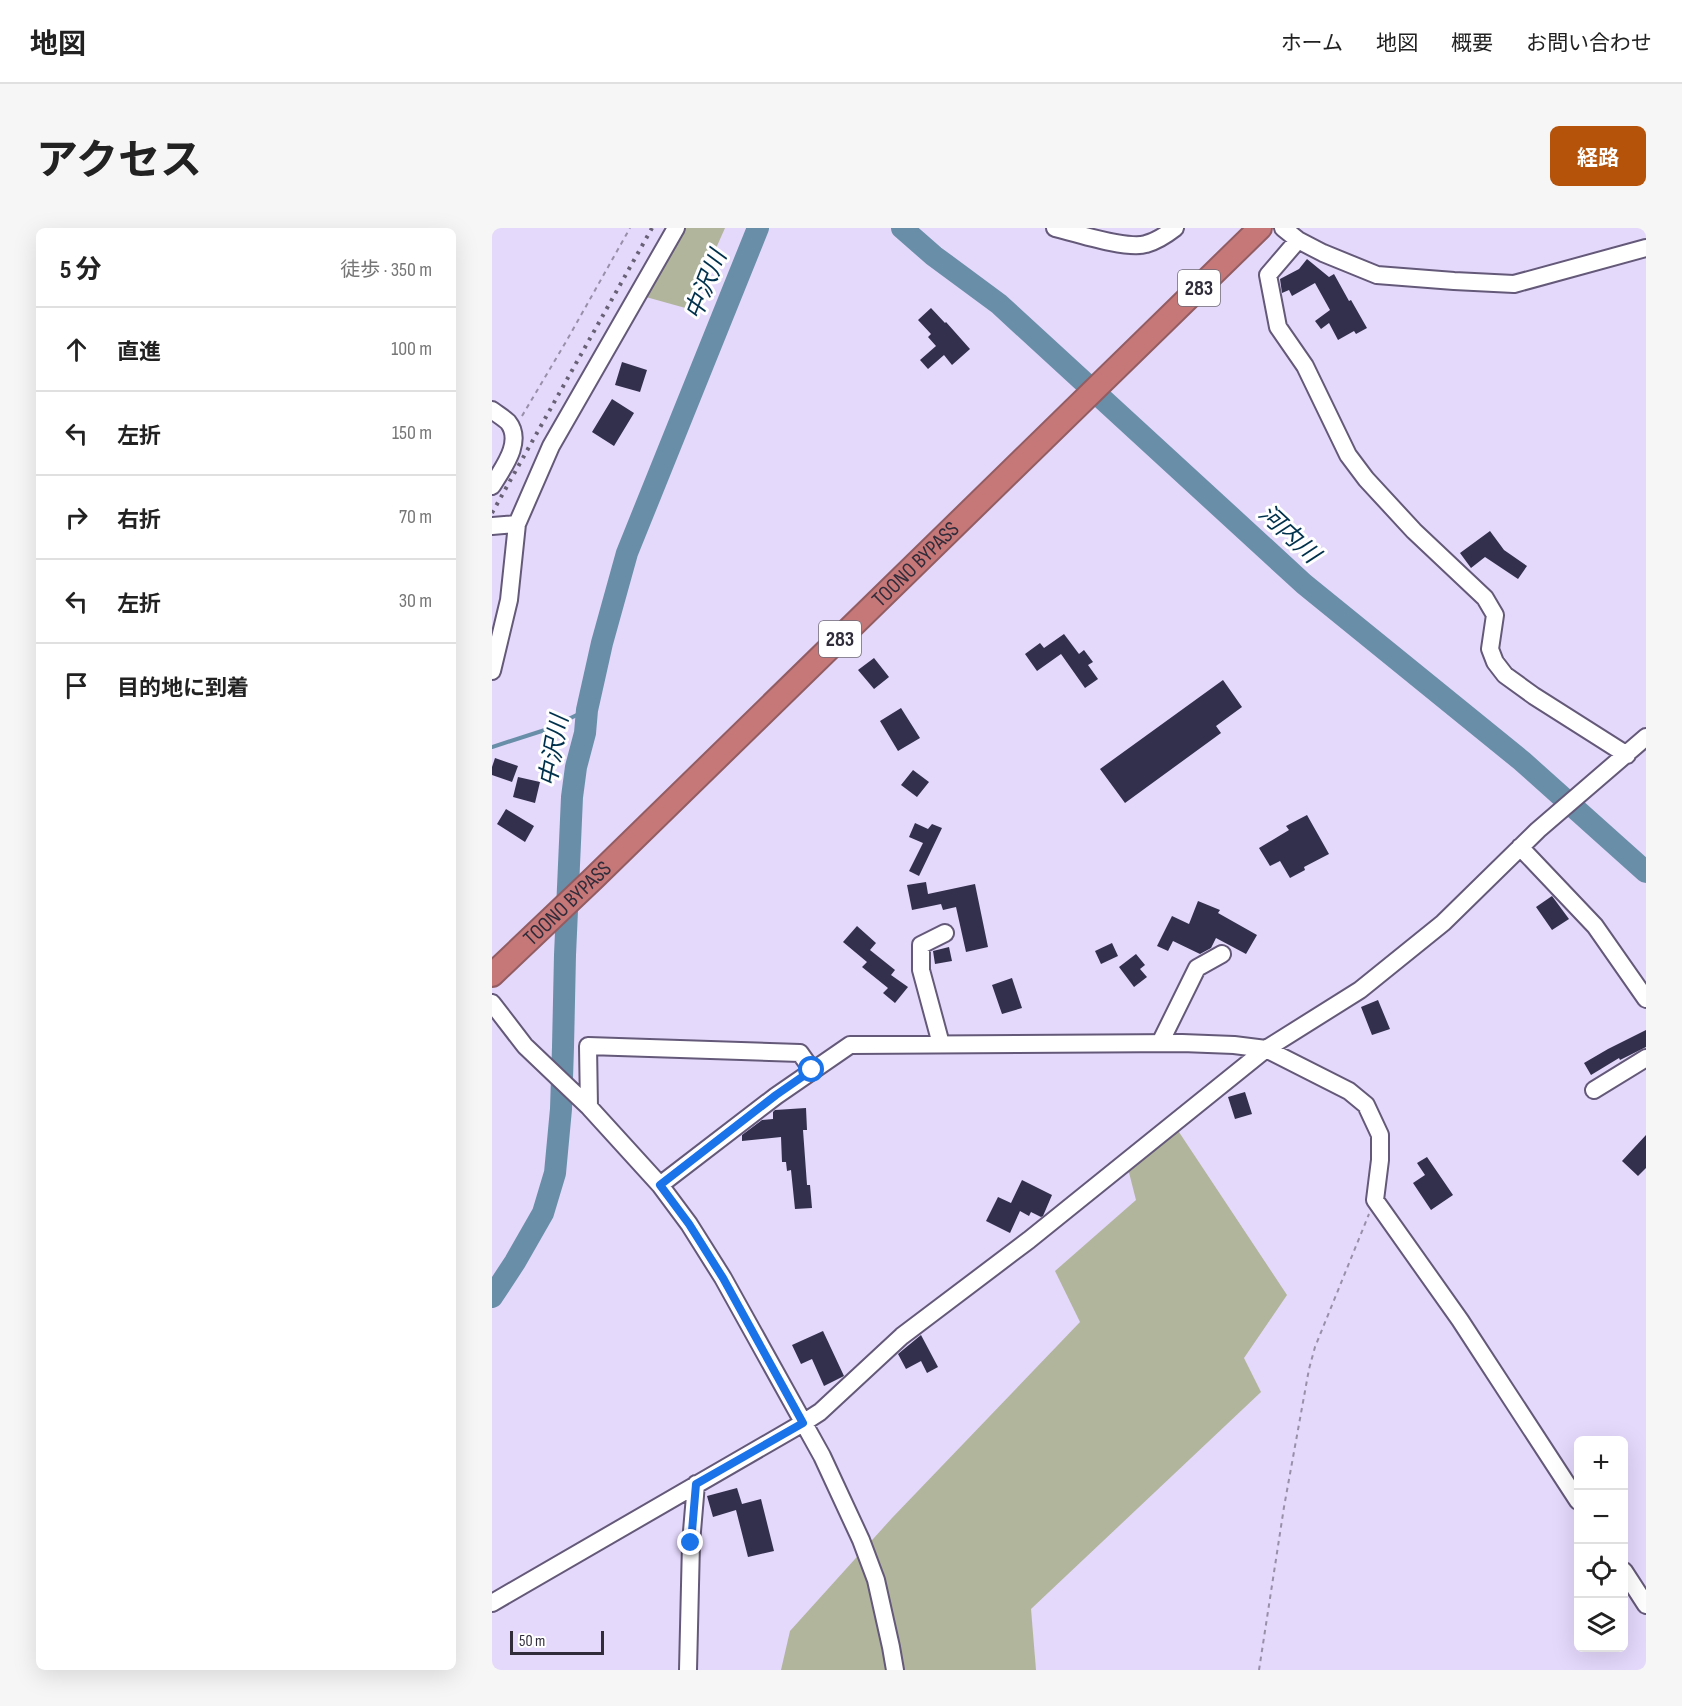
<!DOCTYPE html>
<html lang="ja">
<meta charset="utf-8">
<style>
body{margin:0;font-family:"Sofia Sans Condensed","Noto Sans JP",sans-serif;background:#f6f6f6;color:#222}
.controls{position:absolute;right:18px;bottom:18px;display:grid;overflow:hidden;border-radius:9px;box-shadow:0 6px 24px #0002}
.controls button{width:54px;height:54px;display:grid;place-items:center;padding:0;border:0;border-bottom:2px solid #e0e0e0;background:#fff;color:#222;font:30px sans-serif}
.scale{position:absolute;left:18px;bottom:15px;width:94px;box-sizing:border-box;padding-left:6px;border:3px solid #312c3a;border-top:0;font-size:16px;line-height:21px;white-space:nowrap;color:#312c3a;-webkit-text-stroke:4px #fff;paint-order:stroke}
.stop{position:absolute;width:18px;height:18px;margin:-14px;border:4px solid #1a73e8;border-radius:50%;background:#fff}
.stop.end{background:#1a73e8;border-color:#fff;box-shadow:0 2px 6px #0008}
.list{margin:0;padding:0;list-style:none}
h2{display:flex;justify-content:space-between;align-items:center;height:78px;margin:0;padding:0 24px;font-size:26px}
h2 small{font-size:20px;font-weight:400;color:#767676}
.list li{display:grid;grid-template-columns:39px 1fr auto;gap:18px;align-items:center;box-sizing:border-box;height:84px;padding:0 24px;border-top:2px solid #e0e0e0}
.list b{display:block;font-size:22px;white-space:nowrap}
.list em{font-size:20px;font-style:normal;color:#767676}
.icon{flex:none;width:33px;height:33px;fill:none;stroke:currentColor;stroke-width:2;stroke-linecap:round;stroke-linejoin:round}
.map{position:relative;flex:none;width:1154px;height:1442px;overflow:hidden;border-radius:9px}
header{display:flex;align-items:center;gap:36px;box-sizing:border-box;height:84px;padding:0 30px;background:#fff;border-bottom:2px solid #e0e0e0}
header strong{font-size:28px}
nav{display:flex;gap:33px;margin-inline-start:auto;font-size:21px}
.intro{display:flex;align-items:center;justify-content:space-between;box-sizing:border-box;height:144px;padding:0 36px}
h1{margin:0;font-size:42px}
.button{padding:15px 27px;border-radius:9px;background:#b45309;color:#fff;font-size:21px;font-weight:700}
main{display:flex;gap:36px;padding:0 36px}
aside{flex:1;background:#fff;border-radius:9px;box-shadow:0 6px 24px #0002}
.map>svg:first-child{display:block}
.green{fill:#b1b59c}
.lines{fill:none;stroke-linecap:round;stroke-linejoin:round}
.stream{stroke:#698ea8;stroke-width:4}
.river{stroke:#698ea8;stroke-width:22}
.building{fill:#32304c}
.minor-casing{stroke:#645978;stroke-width:20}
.highway-casing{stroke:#925d62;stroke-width:26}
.path{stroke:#988fa9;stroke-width:2;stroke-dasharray:4.5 4.5;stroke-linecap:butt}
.minor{stroke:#fff;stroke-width:16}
.highway{stroke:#c67778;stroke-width:22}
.rail{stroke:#686175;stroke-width:4;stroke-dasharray:3 6;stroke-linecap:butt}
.route{stroke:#1a73e8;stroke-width:8}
.labels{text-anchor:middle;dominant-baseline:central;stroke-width:6;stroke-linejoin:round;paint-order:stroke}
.shield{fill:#fff;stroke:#6f6b75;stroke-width:1.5}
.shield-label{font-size:21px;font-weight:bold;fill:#312c3a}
.street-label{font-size:22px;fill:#312c3a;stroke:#fff}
.water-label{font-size:24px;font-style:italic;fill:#00314c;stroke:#fff}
</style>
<header>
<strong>地図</strong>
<nav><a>ホーム</a><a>地図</a><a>概要</a><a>お問い合わせ</a></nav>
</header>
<div class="intro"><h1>アクセス</h1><a class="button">経路</a></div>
<main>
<aside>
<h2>5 分<small>徒歩 · 350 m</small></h2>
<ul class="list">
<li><svg class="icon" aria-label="ahead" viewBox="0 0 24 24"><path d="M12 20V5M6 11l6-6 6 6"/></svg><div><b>直進</b></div><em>100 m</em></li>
<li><svg class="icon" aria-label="left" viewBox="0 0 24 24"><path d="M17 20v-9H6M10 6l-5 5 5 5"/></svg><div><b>左折</b></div><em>150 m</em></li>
<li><svg class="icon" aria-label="right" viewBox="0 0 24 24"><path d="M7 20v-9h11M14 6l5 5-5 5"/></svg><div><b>右折</b></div><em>70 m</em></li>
<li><svg class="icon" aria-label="left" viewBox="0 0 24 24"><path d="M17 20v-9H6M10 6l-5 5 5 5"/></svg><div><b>左折</b></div><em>30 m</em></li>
<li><svg class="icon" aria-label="arrive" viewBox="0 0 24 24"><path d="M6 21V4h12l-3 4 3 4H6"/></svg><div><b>目的地に到着</b></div></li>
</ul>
</aside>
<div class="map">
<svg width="1154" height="1442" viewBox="0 0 1154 1442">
<rect width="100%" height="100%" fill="#e4d8fb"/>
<!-- green -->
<path class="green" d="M192,0H233L197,81L154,69Z
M679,892L795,1067L752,1130L769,1164L539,1381L544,1442H289L298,1403L400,1290L588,1094L563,1043L644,972L632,925Z"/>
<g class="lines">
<!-- stream -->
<path class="stream" d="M0,519L56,501L95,482"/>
<!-- river -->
<path class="river" d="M410,0L442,28L507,76L812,356L1030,533L1154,644
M0,1069L23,1034L51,985L63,945L69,881L71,819L73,727L80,569L84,539L93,505L95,482L110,415L135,325L266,0"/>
</g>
<!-- building -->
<path class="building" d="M815,31L837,49L842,46L857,73L859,72L875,100L864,106L862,103L846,112L837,95L829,101L823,93L838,82L823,55L800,68L797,62L790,65L788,51L807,41Z
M439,80L453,95L454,94L478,121L460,137L452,127L436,141L428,132L444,118L436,109L439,106L426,92Z
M130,134L155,142L148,164L123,157Z
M120,171L142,185L122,218L100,204Z
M998,303L1012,322L1035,338L1026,351L993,329L979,340L968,325Z
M572,406L587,426L592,422L601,434L596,437L606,451L593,460L569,426L545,443L533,426L548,415L552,420Z
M382,430L397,449L382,461L366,442Z
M731,452L750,479L724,498L729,505L633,575L608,541Z
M409,480L428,510L406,523L388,493Z
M3,530L26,538L20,554L0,547V539Z
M421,542L437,554L425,569L409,557Z
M26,549L48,554L43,575L21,569Z
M14,581L42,598L33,614L5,596Z
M815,587L837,626L812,639L813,642L798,650L788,633L778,638L767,620L797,602L794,598Z
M423,595L436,601L440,596L450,600L427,648L417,643L431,615L417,609Z
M434,654L436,666L483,656L496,719L474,724L464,679L451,682L449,676L420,682L415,657Z
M1060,668L1077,691L1060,702L1044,679Z
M706,673L728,682L726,685L765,707L754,726L724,710L719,720L708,726L681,713L676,723L665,718L680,688L697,696Z
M365,698L384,715L378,722L403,742L399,747L416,759L403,775L391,765L396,760L370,739L375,734L351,714Z
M620,715L626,728L609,736L603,723Z
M457,719L460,733L443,736L441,723Z
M644,726L653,737L648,741L655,749L642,759L627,739Z
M520,750L530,780L510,786L500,757Z
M886,772L898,801L880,807L869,779Z
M1154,802V819L1128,832L1127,830L1099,847L1092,835L1116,821Z
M753,864L760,886L743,891L736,869Z
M314,880L315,902H311L315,957H318L320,980L303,981L299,942L295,943L294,934H290L289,909L250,913V907L270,892L281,891V884L283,882Z
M1154,907V940L1146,948L1130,933Z
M935,929L961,967L939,982L921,955L933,947L925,935Z
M530,952L560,967L551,988L549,989L539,984L537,988L528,983L518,1005L494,993L506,969L519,975Z
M331,1103L352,1148L332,1158L320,1131L309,1136L300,1117Z
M429,1107L446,1139L435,1145L429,1133L414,1141L406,1126Z
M245,1260L250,1276L269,1271L282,1323L256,1329L244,1282L221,1289L215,1268Z"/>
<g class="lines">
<!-- minor casing -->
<g class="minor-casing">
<path id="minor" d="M563,0C583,5 636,22 654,16C665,13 674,7 683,0
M791,0L806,12L831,25L885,47L962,53L1022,56L1154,20
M806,12L776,47L786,99L813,138L856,227L874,251L922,303L993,370L1003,387L998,421L1003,434L1013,447L1042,468L1135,527
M0,182C5,186 12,190 16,194C32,214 10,241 0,258
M0,298L25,296
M0,443L17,372L25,296L59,218L184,0
M1028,619L1103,698L1154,771
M0,775L33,818L97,879L168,957L197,996L231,1050L330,1228L369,1312L384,1352L399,1419L403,1442
M668,815L705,740L730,726
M449,816L429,742V717L453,705
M1102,862L1154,830
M97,879L96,818L308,825L320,842
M168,957L284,868L358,817L690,815L742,817L774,821L857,863L874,877L888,907V932L883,972L968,1092L1086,1273
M1132,1343L1154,1377
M0,1375L311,1195L328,1184L410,1108L537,1012L774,821L868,762L951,695L1046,602L1154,509
M196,1442L199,1315L204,1256"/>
</g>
<!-- highway casing -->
<g class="highway-casing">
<g id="highway">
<path id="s1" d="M0,747L102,650L768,0"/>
</g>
</g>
<!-- path -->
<path class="path" d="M30,188L75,112L138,0
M767,1442L792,1279L817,1141L823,1119L877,986"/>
<!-- minor -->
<use href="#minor" class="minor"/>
<!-- highway -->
<use href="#highway" class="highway"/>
<!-- rail -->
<path class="rail" d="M0,285L160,0"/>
</g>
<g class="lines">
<!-- route -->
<path class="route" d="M199,1315L204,1256L311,1195L231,1050L197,996L168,957L284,867L320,842"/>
</g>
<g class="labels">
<!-- shield labels -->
<g class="shield">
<rect x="686" y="42" width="42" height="36" rx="4.5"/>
<rect x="327" y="393" width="42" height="36" rx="4.5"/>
</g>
<g class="shield-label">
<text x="707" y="60">283</text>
<text x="348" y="411">283</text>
</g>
<!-- street labels -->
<g class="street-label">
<text stroke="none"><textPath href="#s1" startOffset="590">TOONO BYPASS</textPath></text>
<text stroke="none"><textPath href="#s1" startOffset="104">TOONO BYPASS</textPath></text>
</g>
<!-- water labels -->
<g class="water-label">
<text transform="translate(214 57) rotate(-68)">中沢川</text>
<text transform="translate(797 306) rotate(43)">河内川</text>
<text transform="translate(62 523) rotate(-80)">中沢川</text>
</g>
</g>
</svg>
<div class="controls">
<button>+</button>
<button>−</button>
<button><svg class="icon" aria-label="locate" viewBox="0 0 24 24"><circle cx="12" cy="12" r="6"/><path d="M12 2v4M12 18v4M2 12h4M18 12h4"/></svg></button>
<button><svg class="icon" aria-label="layers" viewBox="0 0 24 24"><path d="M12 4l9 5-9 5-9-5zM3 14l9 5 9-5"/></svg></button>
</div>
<div class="scale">50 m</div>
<div class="stop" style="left:320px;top:842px"></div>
<div class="stop end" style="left:199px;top:1315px"></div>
</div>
</main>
